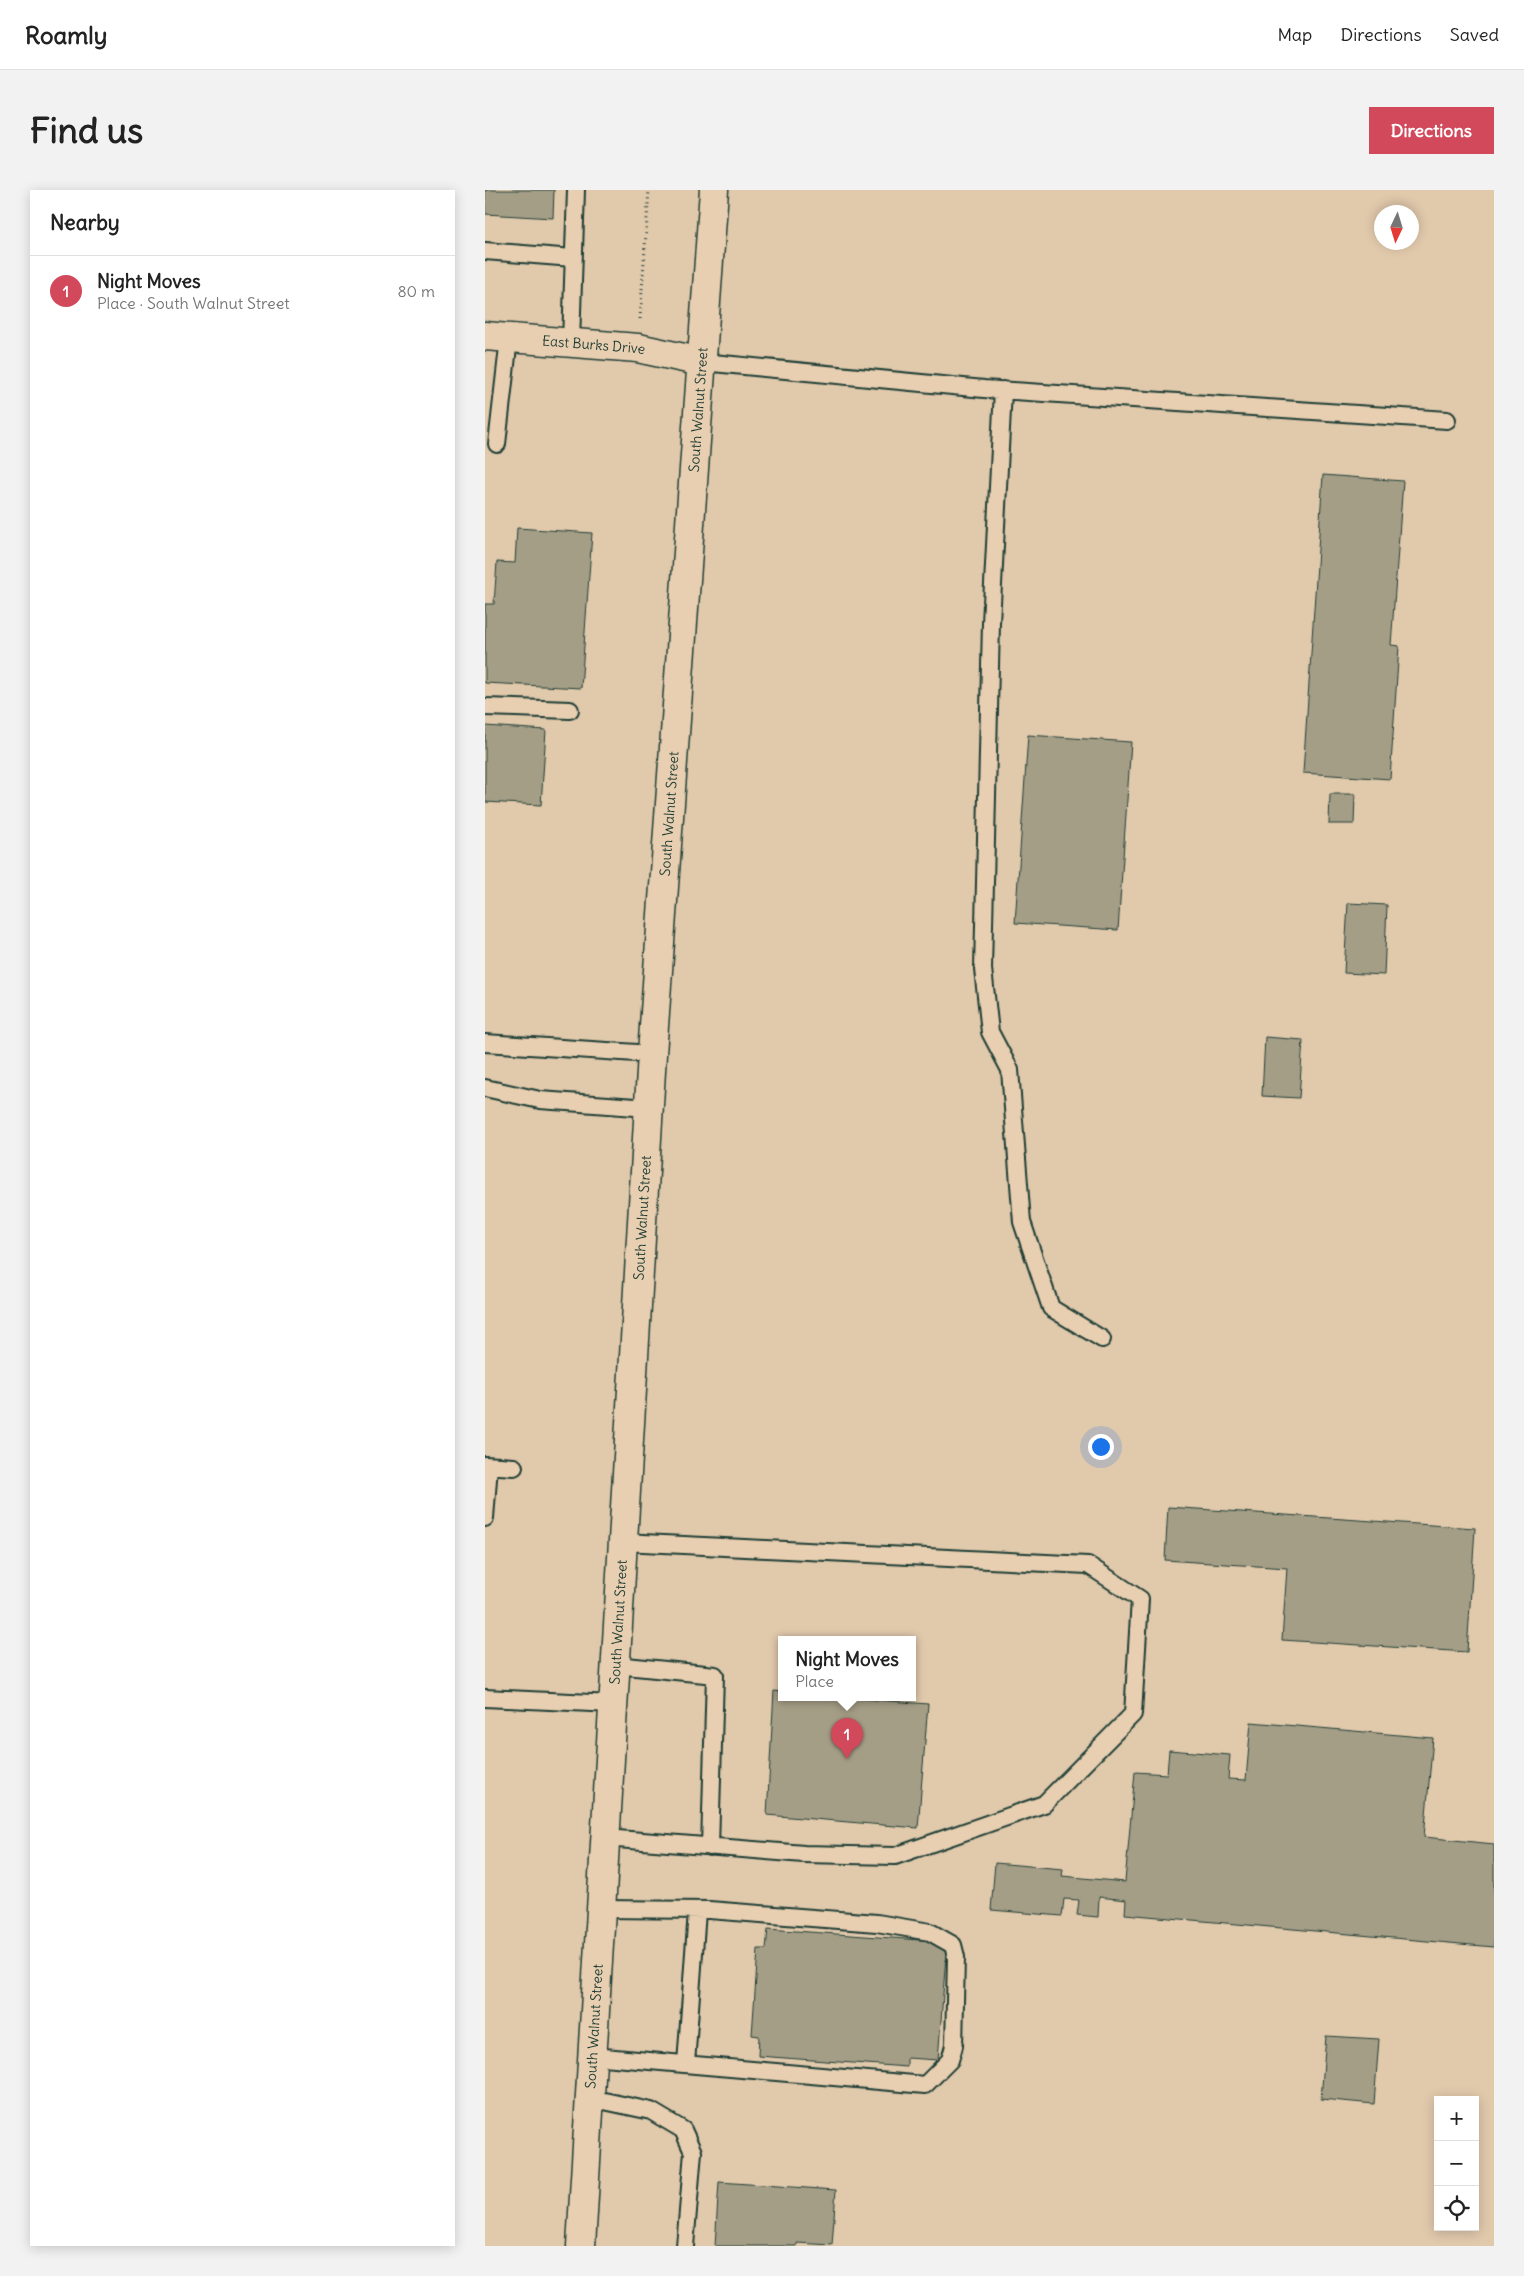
<!DOCTYPE html>
<meta charset="utf-8">
<style>
body{margin:0;font-family:Delius,sans-serif;background:#f2f2f2;color:#222}
.controls{position:absolute;right:15px;bottom:15px;display:grid;overflow:hidden;border-radius:0px;box-shadow:0 2px 12px #0003}
.controls button{width:45px;height:45px;display:grid;place-items:center;padding:0;border:0;border-bottom:1px solid #e0e0e0;background:#fff;color:#222;font:25px sans-serif}
.compass{position:absolute;left:889px;top:15px;width:45px;height:45px;border-radius:50%;background:#fff;box-shadow:0 2px 12px #0003;rotate:184deg}
.you{position:absolute;left:615px;top:1256px;width:18px;height:18px;margin:-12px;border:4px solid #fff;border-radius:50%;background:#1a73e8;box-shadow:0 0 0 8px #1a73e833}
.badge{display:grid;place-items:center;width:32px;height:32px;border-radius:50%;background:#d1495b;color:#fff;font-size:16px;font-weight:700}
.pin{position:absolute;translate:-50% -41px;filter:drop-shadow(0 1px 2px #0008)}
.pin::after{content:'';position:absolute;top:26px;width:18px;height:15px;background:inherit;clip-path:polygon(0 0,100% 0,50% 100%)}
.popup{position:absolute;left:293px;top:1446px;width:138px;height:65px;box-sizing:border-box;display:grid;place-content:center;border-radius:0px;background:#fff;filter:drop-shadow(0 1px 4px #0005);font-size:16px;white-space:nowrap;color:#767676}
.popup b{font-size:19px;color:#222}
.popup::after{content:'';position:absolute;left:50%;top:100%;margin-left:-10px;border:10px solid transparent;border-top-color:#fff}
.list{margin:0;padding:0;list-style:none}
h2{display:flex;justify-content:space-between;align-items:center;height:65px;margin:0;padding:0 20px;font-size:21px}
h2 small{font-size:16px;font-weight:400;color:#767676}
.list li{display:grid;grid-template-columns:32px 1fr auto;gap:15px;align-items:center;box-sizing:border-box;height:70px;padding:0 20px;border-top:1px solid #e0e0e0}
.list b{display:block;font-size:19px;white-space:nowrap}
.list p{margin:0;font-size:16px;white-space:nowrap;color:#767676}
.list em{font-size:16px;font-style:normal;color:#767676}
.icon{flex:none;width:28px;height:28px;fill:none;stroke:currentColor;stroke-width:2;stroke-linecap:round;stroke-linejoin:round}
.map{position:relative;flex:none;width:1009px;height:2056px;overflow:hidden;border-radius:0px}
header{display:flex;align-items:center;gap:30px;box-sizing:border-box;height:70px;padding:0 25px;background:#fff;border-bottom:1px solid #e0e0e0}
header strong{font-size:24px}
nav{display:flex;gap:28px;margin-inline-start:auto;font-size:18px}
.intro{display:flex;align-items:center;justify-content:space-between;box-sizing:border-box;height:120px;padding:0 30px}
h1{margin:0;font-size:35px}
.button{padding:12px 22px;border-radius:0px;background:#d1495b;color:#fff;font-size:18px;font-weight:700}
main{display:flex;gap:30px;padding:0 30px}
aside{flex:1;background:#fff;border-radius:0px;box-shadow:0 2px 12px #0003}
.map>svg:first-child{display:block}
.building{fill:#a59e87;stroke:#1f3d34}
.lines{fill:none;stroke-linecap:round;stroke-linejoin:round}
.lane-casing{stroke:#1f3d34;stroke-width:20}
.street-casing{stroke:#1f3d34;stroke-width:31}
.primary-casing{stroke:#1f3d34;stroke-width:31}
.path{stroke:#1f3d34;stroke-width:3;stroke-dasharray:1 4;stroke-linecap:butt}
.lane{stroke:#e9cfb1;stroke-width:16}
.street{stroke:#e9cfb1;stroke-width:28}
.primary{stroke:#e9cfb1;stroke-width:28}
.labels{text-anchor:middle;dominant-baseline:central;stroke-width:4;stroke-linejoin:round;paint-order:stroke}
.street-label{font-size:14px;fill:#1f3d34;stroke:#e9cfb1}
</style>
<header>
<strong>Roamly</strong>
<nav><a>Map</a><a>Directions</a><a>Saved</a></nav>
</header>
<div class="intro"><h1>Find us</h1><a class="button">Directions</a></div>
<main>
<aside>
<h2>Nearby<small></small></h2>
<ul class="list">
<li><span class="badge">1</span><div><b>Night Moves</b><p>Place · South Walnut Street</p></div><em>80 m</em></li>
</ul>
</aside>
<div class="map">
<svg width="1009" height="2056" viewBox="0 0 1009 2056">
<rect width="100%" height="100%" fill="#e1c9ac"/>
<filter id="ink" filterUnits="userSpaceOnUse"><feTurbulence type="fractalNoise" baseFrequency=".02" numOctaves="2"/><feDisplacementMap in="SourceGraphic" scale="10" xChannelSelector="R" yChannelSelector="G"/><feConvolveMatrix kernelMatrix="1 2 1 2 8 2 1 2 1" color-interpolation-filters="sRGB"/></filter>
<g filter="url(#ink)">
<!-- building -->
<path class="building" d="M0,0H69L68,28L0,24Z
M838,285L918,291L906,455L914,456L905,589L818,583Z
M32,338L107,343L96,498L0,493V414H9L12,372L30,373Z
M0,536L61,540L56,615L0,612Z
M543,545L646,552L633,740L530,733Z
M845,604H870L869,634H844Z
M863,713L902,715L899,785L859,783Z
M780,847L818,850L814,908L777,906Z
M683,1317L990,1338L982,1462L797,1450L802,1378L680,1370Z
M289,1501L297,1502V1508H367L443,1514L433,1638L282,1625Z
M766,1532L948,1548L939,1647L1009,1654V1757L640,1724L641,1710L614,1707L613,1727L592,1725L594,1710L579,1709L577,1726L506,1720L510,1673L578,1679L577,1686L640,1692L650,1582L682,1584L684,1560L745,1565L743,1589L761,1590Z
M283,1739L462,1752L453,1870L422,1868V1877L273,1866L274,1846L267,1845L273,1759H281Z
M841,1846L894,1849L889,1914L836,1909Z
M234,1992L351,2000L347,2055L312,2053V2056H230Z"/>
<g class="lines">
<!-- lane casing -->
<g class="lane-casing">
<path id="lane" d="M0,61L88,68
M86,153L91,0
M217,172L499,199L962,230
M518,200L506,433L498,779L505,842L525,880L537,1032L566,1118L617,1149
M12,254L24,148
M0,517L85,520
M0,853L167,864
M0,898L55,910L164,918
M0,1275L29,1277
M0,1328L4,1276
M131,1475L230,1485L225,1657
M0,1508L128,1514
M120,1648L319,1664L410,1666L559,1614L648,1524L655,1409L603,1375L138,1352
M107,1866L440,1895L465,1870L469,1856L471,1767L468,1755L445,1742L392,1733L224,1720L116,1719
M201,1874L212,1721
M105,1908L166,1921L198,1940L208,1962L200,2056"/>
</g>
<!-- street casing -->
<g class="street-casing">
<g id="street">
<path id="s1" d="M0,146L153,158L217,172"/>
</g>
</g>
<!-- primary casing -->
<g class="primary-casing">
<g id="primary">
<path id="s2" d="M96,2056L167,864L229,0"/>
</g>
</g>
<!-- path -->
<path class="path" d="M155,129L164,0"/>
<!-- lane -->
<use href="#lane" class="lane"/>
<!-- street -->
<use href="#street" class="street"/>
<!-- primary -->
<use href="#primary" class="primary"/>
</g>
</g>
<g class="labels">
<!-- street labels -->
<g class="street-label">
<text stroke="none"><textPath href="#s1" startOffset="109">East Burks Drive</textPath></text>
<text stroke="none"><textPath href="#s2" startOffset="1840">South Walnut Street</textPath></text>
<text stroke="none"><textPath href="#s2" startOffset="1435">South Walnut Street</textPath></text>
<text stroke="none"><textPath href="#s2" startOffset="1030">South Walnut Street</textPath></text>
<text stroke="none"><textPath href="#s2" startOffset="625">South Walnut Street</textPath></text>
<text stroke="none"><textPath href="#s2" startOffset="220">South Walnut Street</textPath></text>
</g>
</g>
</svg>
<div class="controls">
<button>+</button>
<button>−</button>
<button><svg class="icon" aria-label="locate" viewBox="0 0 24 24"><circle cx="12" cy="12" r="6"/><path d="M12 2v4M12 18v4M2 12h4M18 12h4"/></svg></button>
</div>
<svg class="compass" viewBox="-18 -18 36 36"><path d="M0-13l5 13h-10z" fill="#e53935"/><path d="M0 13l5-13h-10z" fill="#767676"/></svg>
<div class="you"></div>
<div class="pin badge" style="left:362px;top:1569px">1</div>
<div class="popup"><b>Night Moves</b>Place</div>
</div>
</main>
